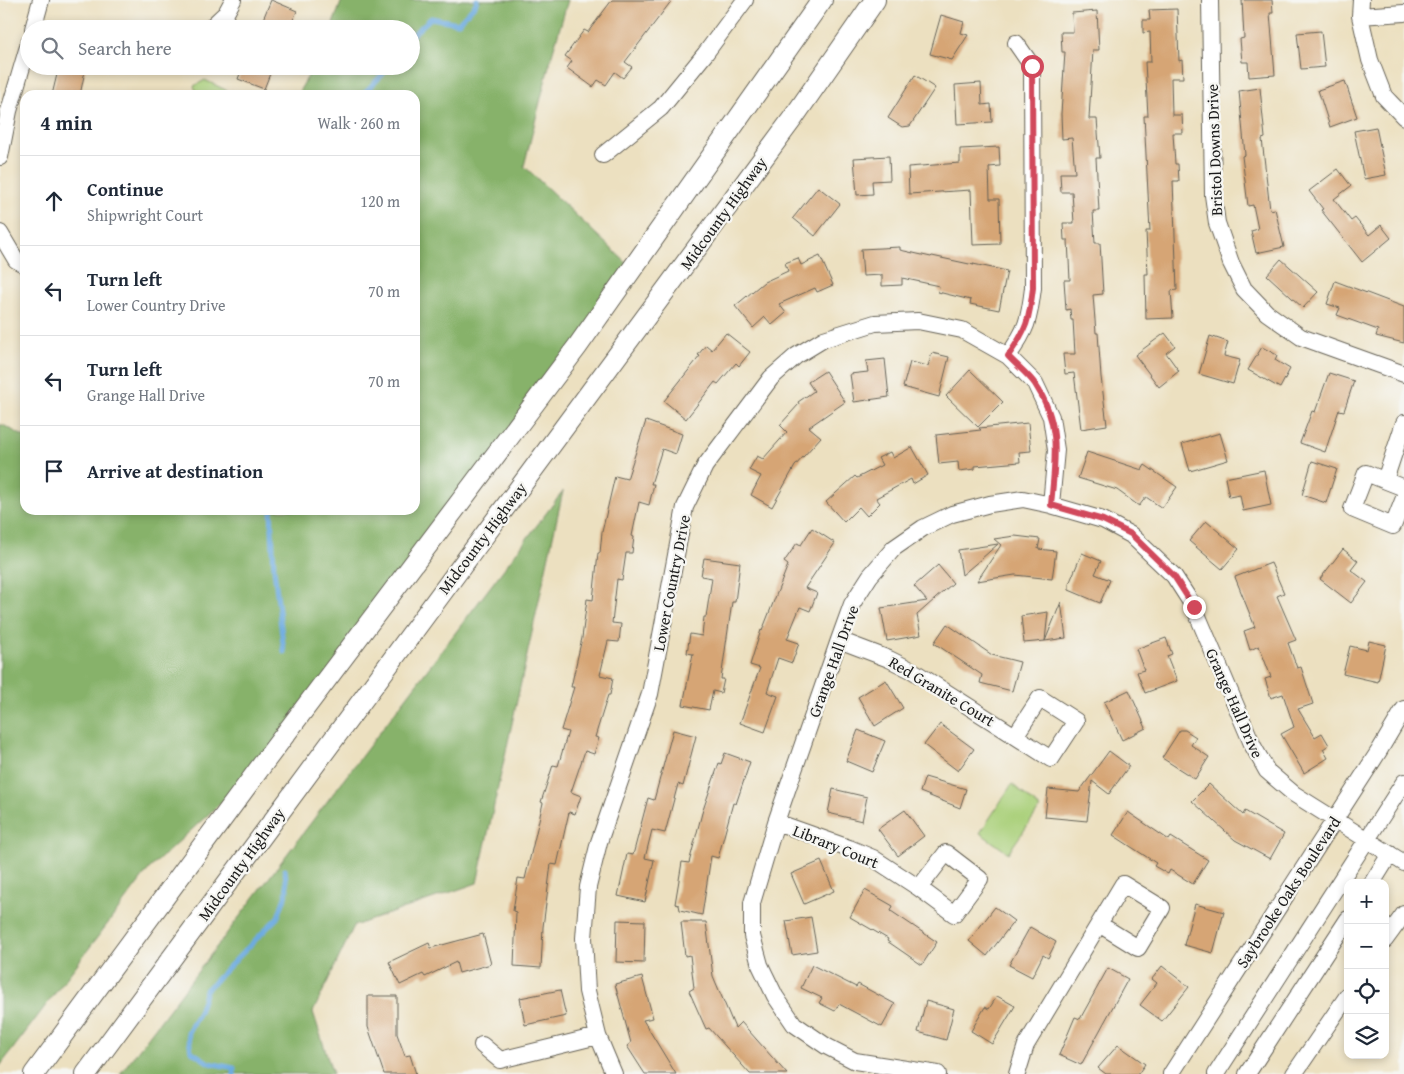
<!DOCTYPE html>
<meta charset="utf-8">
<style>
body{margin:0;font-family:"Gentium Book Plus",serif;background:#f2f2f3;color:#1f2937}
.controls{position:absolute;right:15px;bottom:15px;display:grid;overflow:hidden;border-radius:10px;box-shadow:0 2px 8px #0003}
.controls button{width:45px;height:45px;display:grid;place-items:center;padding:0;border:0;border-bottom:1px solid #e0e1e3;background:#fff;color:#1f2937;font:25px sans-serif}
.stop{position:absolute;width:15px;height:15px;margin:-11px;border:4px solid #d1495b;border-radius:50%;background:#fff}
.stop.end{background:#d1495b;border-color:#fff;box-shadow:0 1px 5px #0008}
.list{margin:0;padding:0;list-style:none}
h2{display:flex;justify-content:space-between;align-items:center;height:65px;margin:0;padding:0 20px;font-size:21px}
h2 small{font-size:16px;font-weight:400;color:#747a83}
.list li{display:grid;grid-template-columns:32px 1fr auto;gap:15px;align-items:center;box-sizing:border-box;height:90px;padding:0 20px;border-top:1px solid #e0e1e3}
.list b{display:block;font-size:19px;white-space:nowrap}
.list p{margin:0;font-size:16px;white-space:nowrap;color:#747a83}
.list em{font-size:16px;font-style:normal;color:#747a83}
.icon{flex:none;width:28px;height:28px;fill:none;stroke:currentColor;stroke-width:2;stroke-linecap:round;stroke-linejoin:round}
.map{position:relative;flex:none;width:1404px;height:1074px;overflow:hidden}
.search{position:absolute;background:#fff;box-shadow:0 2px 8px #0003;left:20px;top:20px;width:400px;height:55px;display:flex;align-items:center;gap:12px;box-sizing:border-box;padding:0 18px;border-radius:28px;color:#747a83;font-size:19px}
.panel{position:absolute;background:#fff;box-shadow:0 2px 8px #0003;left:20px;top:90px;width:400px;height:425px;border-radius:15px}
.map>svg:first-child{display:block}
.green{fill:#aad07a;stroke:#63764b}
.forest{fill:#87b26a;stroke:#526743}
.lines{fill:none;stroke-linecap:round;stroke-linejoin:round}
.stream{stroke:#6dabe0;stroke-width:5}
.building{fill:#d6a575}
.minor-casing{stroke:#656155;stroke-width:18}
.major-casing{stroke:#656155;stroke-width:22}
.minor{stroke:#fff;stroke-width:16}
.major{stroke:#fff;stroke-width:20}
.route{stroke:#d1495b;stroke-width:6}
.labels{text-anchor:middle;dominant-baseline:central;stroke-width:4.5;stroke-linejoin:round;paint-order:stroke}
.street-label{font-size:16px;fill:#1c1c1c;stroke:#f6f6f2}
</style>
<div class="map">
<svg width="1404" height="1074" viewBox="0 0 1404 1074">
<rect width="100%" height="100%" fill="#f6f6f2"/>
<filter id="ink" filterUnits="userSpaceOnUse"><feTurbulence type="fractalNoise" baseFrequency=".02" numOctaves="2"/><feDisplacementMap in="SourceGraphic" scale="10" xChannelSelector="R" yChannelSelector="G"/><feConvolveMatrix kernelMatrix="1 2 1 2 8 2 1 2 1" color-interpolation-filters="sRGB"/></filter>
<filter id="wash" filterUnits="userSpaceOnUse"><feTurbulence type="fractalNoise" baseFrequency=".0096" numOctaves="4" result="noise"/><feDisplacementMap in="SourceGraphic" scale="20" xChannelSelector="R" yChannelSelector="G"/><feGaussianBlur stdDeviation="1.12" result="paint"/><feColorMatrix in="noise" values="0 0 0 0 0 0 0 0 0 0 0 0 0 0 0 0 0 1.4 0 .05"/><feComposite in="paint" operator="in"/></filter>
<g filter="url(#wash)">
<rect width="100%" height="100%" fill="#ece0c0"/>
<!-- green -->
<path class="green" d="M205,80L236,95H198L194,86Z
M1012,784L1040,808L1008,853L980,833Z"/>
<!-- forest -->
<path class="forest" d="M342,0H568L551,58L524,166L633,269L262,765L149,869L0,1066V425H3L25,437V510H415V95H297L314,66H411V29H331Z
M563,491L477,883L354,926L313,1012L333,1074H120Z"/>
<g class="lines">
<!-- stream -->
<path class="stream" d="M411,36L431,18L458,23L475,5L477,0
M362,95L383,74L388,66
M271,510L274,569L284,652
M234,1074V1068L209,1063L191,1051L188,1032L199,1012L206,990L278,917L287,891L285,870"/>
</g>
<g id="blocks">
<!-- building -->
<path class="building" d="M271,0L297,11L289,29H259Z
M612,0H672L625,62L632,67L623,78L615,72L606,85L598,80L593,87L567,68L572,61L565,56L584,30L588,32Z
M1242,0H1272L1273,13H1270L1275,75L1249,77L1248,62H1242L1240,39L1244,38Z
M1177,9L1179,61L1182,60L1183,78H1171L1172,115H1182L1183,133H1173L1175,164H1178L1179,181H1173L1177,290L1171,291L1173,318L1146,319L1145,274H1148L1146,231H1150L1144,116H1148L1145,62H1151L1150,32L1143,33V20H1150L1149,10Z
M1097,11L1099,50H1093L1089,119H1097L1100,158H1096L1099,211H1093L1095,243H1100L1103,294L1093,295L1096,333H1098L1101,377L1107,425L1081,429L1074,373L1065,374L1063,354H1075L1073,320H1071L1070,309L1066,310L1064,280H1070L1068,240H1064L1063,223H1074L1072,192H1061L1060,173H1075L1072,138L1062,139L1061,114L1065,52H1062L1061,32H1073L1072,13Z
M941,15L964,22L961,33L968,35L952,60L930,54Z
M1321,31L1325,67L1301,69L1297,33Z
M59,66H86L80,95H52Z
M243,66H273L264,89L238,79Z
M915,75L935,88L910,126L902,127L888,118Z
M1345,81L1357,117L1330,127L1318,90Z
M981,83L982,105L991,104L992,122L957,124L955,85Z
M1260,88L1265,138L1262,139L1270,210L1275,209L1284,247L1256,253L1251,231L1258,229L1253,205L1248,206L1242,156L1245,155L1239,91Z
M1376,127L1386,175L1364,179L1354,131Z
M999,147L1000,166L989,167L990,199H999L1000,244L973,245L971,190L909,194L908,167L960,163V149Z
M889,156L890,180L872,181L873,194L857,195L854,158Z
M1338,169L1351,186L1334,199L1351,221L1355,218L1369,235L1381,225L1391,238L1362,262L1321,210L1323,209L1309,191Z
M818,187L840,204L815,236L793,218Z
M900,247V250L931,257L932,256L974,265L973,264L1007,271L999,310L970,304L971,300L938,292L939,286L902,278V285L882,286V275L863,276L861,249Z
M820,256L833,285L817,292L815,288L779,304L786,313L772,325L765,317L753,328L735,306L764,282L788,271L785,263L798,258L801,265Z
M1281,259L1318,292L1303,308L1267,275Z
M1335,281L1404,307V343L1376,336L1378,330L1337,315L1340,308L1327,304Z
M726,333L750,352L739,366L736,363L718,384L715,382L686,419L664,401L700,356L698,355L706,345L712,350Z
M1165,333L1175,346L1166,353L1179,371L1159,387L1135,355Z
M1210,336L1228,342L1224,356L1240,360L1233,384L1199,374Z
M1262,347L1277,355L1275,360L1290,369L1280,388L1248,370Z
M932,353L949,357L939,397L903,387L910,362L928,366Z
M885,359L889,397L854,402L850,374L868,372L866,361Z
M970,370L1003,402L978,427L946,396Z
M825,371L845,402L809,427L821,437L795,466L772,507L751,495L761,476L749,470L757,456L763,459L787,432L780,425L799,404L798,402L814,391L808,382Z
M1329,373L1354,381L1344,411L1339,410L1325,452L1300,443L1312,411L1315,412Z
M646,421L682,434L676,454L662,449L651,484H654L649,505L639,502L632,536L634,537L632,553H626L622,580L617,579L612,623L621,624L619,642L608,641L600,675L613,678L610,695H608L595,737L599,738L594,754L585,751L571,792L581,796L575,814L569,812L557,865L551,864L543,927L541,968L514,966L516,912L513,911L518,878L525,879L543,803L541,802L553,765L558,766L568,732L561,730L574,687H571L582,638L587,599L593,600L598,553H600L602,532L615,476L627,479Z
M1028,423L1031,451L1019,452L1020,462L975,466V469L959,471L958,462L939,464L936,435L981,430L979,428Z
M1220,433L1228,460L1190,471L1182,444Z
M912,447L928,475L913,484L911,479L876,498L880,503L867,516L859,507L844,522L826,502L855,476L857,478L882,465L878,458L890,452L893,458Z
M1087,452L1142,470L1145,465L1177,487L1162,508L1146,497L1139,506L1117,490L1078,478Z
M1312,461L1337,469L1326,503L1302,495Z
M1264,470L1271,505L1243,511L1240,495L1229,497L1225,478Z
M1206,521L1239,549L1222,569L1189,541Z
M812,528L835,543L805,588L817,593L810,611L800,607L787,639L799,643L792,663L778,658L767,692L778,696L765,732L740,723L760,668L750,665L761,630L762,631L788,565L784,562L797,543L801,545Z
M1015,536L1040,539L1038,549L1056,551L1052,579L1015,575L977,581L1001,545L994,539Z
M998,544L981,559L962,575L958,550Z
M1343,549L1358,561L1351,570L1367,582L1351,603L1320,579Z
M1082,553L1101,561L1095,574L1110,580L1100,603L1069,590V584Z
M704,558L740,563L735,602H732L721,679H724L721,693L713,691L709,710L683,705L693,654L687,653L690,634L702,636L704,617H706L712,578L701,576Z
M1271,563L1284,593L1277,596L1296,640L1288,643L1297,668L1301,667L1313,704L1298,709L1315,737L1322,733L1329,745L1323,749L1328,758L1304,773L1281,734L1294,727L1283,694L1271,698L1265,679L1271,677L1259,646L1250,650L1244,631L1255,627L1235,577Z
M938,565L953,583L917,615L921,635L887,641L881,608L927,601L914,586Z
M1061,602L1066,638L1045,641Z
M1048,612L1045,641L1024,643L1021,616Z
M947,624L992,655L1020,662L1012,691L980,683L982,675L934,643Z
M1166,638L1172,654L1167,656L1177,681L1145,693L1137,672L1144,670L1136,649Z
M1369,641L1386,645L1378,682L1343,674L1350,646L1367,650Z
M886,680L903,708L875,726L858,697Z
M1129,690L1146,728L1122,740L1104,702Z
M940,724L974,749L958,771L924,745Z
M673,730L696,736L683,786L678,784L665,833L652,830L645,858L654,860L645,902L618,896L627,854L633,855L648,798L654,800Z
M858,730L885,741L872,772L846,761Z
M1180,730H1185L1196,737L1191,745L1209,757L1195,779L1162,758Z
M1109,751L1129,766L1109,794L1092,781L1087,821L1045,817L1048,789L1079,792Z
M725,753L750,762L736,804L733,803L718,858L711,856L702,915L680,910L679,905L675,904L682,862L689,863L702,813L719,763L721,764Z
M925,777L966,789L960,808L920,792Z
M1209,784L1243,815L1245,811L1284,834L1270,859L1235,840L1192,801Z
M833,789L867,797L862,821L828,813Z
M905,810L924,836L898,856L878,829Z
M1128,812L1169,840L1171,837L1208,860L1193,884L1170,870L1168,874L1154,866L1156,863L1113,835Z
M821,861L834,891L804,904L791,874Z
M865,890L893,906L891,911L937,942L922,965L887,941L888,939L850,917Z
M1195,904L1224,912L1213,953L1184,945Z
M995,907L1014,921L987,956L969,941Z
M811,917L817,951L792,955L786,921Z
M617,920L645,921L644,963L616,962Z
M681,922H706L713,976L735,1028L741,1022L787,1074H750L709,1028L706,1029L689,991L694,988L690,955L685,956Z
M1030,927L1056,942L1048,958L1043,955L1032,977L1009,965Z
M483,934L491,964L459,973L456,962L425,977L423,974L400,985L389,962L429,943L431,948Z
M812,965L856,987L858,984L895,1004L882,1027L839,1004L835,1011L819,1003L822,998L801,988Z
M1162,966L1189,987L1162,1021L1140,1005L1157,983L1152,979Z
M1108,968L1128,979L1081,1065L1059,1055L1075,1017L1080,1019Z
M642,977L653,1018L643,1020L676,1074H645L627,1046L631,1043L615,984Z
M560,990L566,1016L525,1025L520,998Z
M368,996H397V1034L405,1056L410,1055L416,1074H384L368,1027Z
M997,996L1015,1006L992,1044L971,1031L985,1007L989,1009Z
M926,1001L954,1009L946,1040L918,1032Z
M1118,1045L1145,1064L1138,1074H1106L1098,1068Z"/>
</g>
</g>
<g filter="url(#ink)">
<use href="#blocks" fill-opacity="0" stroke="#656155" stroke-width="1"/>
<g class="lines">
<!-- minor casing -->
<g class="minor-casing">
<path id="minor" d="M1210,0L1213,195L1217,223L1231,263L1244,289L1267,313L1301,337L1404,374
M1361,0L1360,16L1370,60L1384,96L1404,117
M1360,16L1404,13
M33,29L41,0
M209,29L226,13L233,0
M603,155L661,108L705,54L745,0
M0,157L9,111L29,43
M0,233L16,260L25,265
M1008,356C1027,329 1029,321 1033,288L1032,66L1016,43
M1385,480L1404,423
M1404,488L1366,473L1352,509L1393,526L1404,498
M839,640L889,659L913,671L1051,759L1076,721L1040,698L1015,736
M776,822L849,848L873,858L919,888L954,914L980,879L946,853L919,888
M1372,883L1390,854
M1385,940L1404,914
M482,1045L500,1060L598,1036
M614,1074L598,1036L587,991L584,938L588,887L599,842L650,694L685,507L705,466L771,378L796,356L824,339L875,323L918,321L962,330L1008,356L1035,383L1051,417L1056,450L1051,505
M938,1074L855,1061L826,1046L794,1024L775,996L760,965L752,936V903L776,822L839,640L852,604L870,576L894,548L923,528L952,514L990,504L1023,499L1051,505L1103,520L1131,535L1174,576L1194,607L1253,746L1267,771L1294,794L1404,863
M1017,1074L1026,1045L1123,884L1162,908L1138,948L1099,924
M1171,1074L1379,751L1404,709
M1216,1074L1404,782
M1247,1074L1348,919
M1294,1074L1348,995"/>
</g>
<!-- major casing -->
<g class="major-casing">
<path id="major" d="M34,1074L262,765L577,347L822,0
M86,1074L793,118L875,0"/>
</g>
<!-- minor -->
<use href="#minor" class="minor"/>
<!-- major -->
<use href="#major" class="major"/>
</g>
</g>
<g class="lines" filter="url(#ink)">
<!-- route -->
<path class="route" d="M1032,66L1033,288C1029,321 1027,329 1008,356C1016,365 1028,374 1035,384C1062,424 1055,460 1051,505L1103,520L1131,534L1174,576L1194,607"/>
</g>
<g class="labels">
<!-- street labels -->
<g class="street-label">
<text transform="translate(1214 150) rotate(-92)">Bristol Downs Drive</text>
<text transform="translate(723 213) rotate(-54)">Midcounty Highway</text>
<text transform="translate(482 538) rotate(-53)">Midcounty Highway</text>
<text transform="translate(671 583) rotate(-79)">Lower Country Drive</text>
<text transform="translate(833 661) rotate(-70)">Grange Hall Drive</text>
<text transform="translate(942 691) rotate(31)">Red Granite Court</text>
<text transform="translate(1235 703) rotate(66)">Grange Hall Drive</text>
<text transform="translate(836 846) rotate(22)">Library Court</text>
<text transform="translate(241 864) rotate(-54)">Midcounty Highway</text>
<text transform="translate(1288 892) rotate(-57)">Saybrooke Oaks Boulevard</text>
</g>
</g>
</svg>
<div class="controls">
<button>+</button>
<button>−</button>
<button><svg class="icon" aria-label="locate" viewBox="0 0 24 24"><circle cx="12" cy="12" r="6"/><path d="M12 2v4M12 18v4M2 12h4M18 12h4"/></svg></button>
<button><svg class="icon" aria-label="layers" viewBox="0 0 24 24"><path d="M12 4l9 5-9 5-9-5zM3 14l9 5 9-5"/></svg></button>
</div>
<div class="stop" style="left:1032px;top:66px"></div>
<div class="stop end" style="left:1194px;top:607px"></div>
<div class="search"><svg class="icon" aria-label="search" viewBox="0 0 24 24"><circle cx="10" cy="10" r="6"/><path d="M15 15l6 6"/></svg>Search here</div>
<section class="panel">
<h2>4 min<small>Walk · 260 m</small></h2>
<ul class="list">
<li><svg class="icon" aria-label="ahead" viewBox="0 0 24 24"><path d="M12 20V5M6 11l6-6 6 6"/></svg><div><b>Continue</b><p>Shipwright Court</p></div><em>120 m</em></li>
<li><svg class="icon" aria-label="left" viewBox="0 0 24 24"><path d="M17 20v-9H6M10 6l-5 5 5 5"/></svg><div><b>Turn left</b><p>Lower Country Drive</p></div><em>70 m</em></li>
<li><svg class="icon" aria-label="left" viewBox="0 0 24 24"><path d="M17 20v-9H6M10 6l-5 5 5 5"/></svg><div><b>Turn left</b><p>Grange Hall Drive</p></div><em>70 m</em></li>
<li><svg class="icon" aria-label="arrive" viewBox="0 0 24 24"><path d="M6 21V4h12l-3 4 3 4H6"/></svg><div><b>Arrive at destination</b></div></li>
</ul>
</section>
</div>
